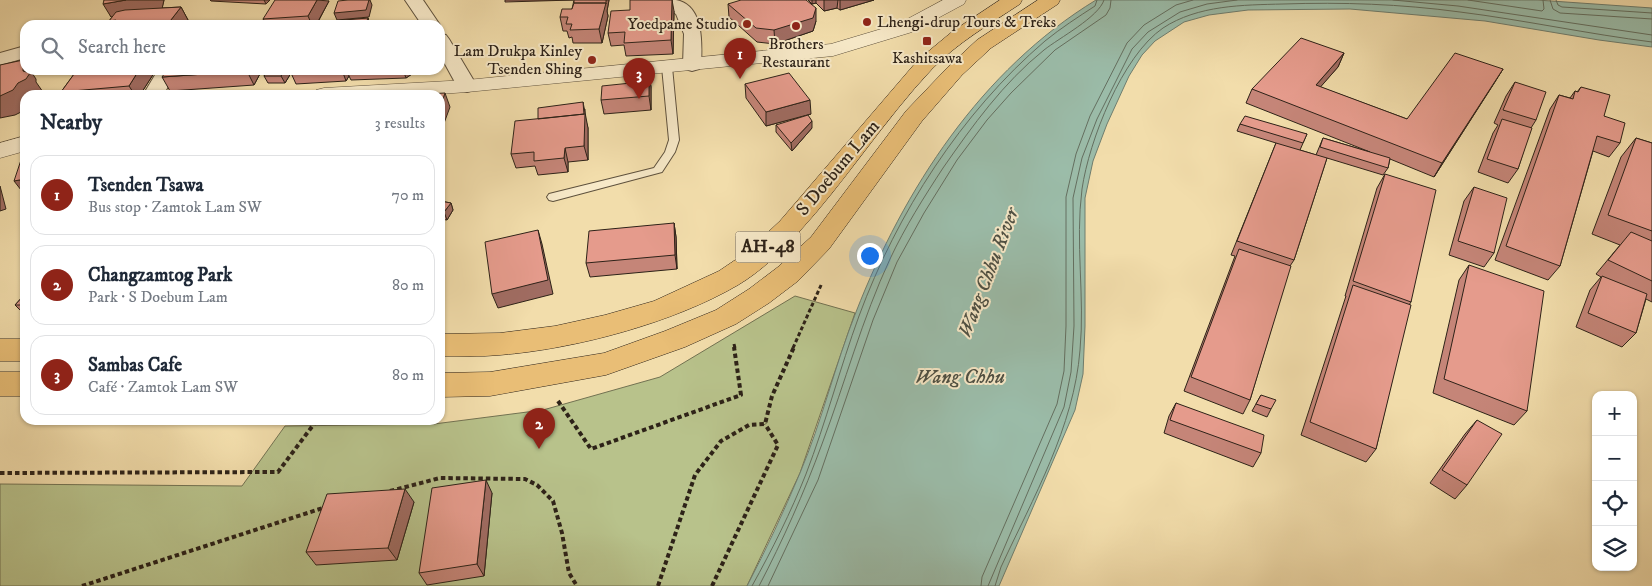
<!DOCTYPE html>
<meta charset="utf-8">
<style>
body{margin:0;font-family:"IM FELL DW Pica",serif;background:#f6f6f7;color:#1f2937}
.controls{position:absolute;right:15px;bottom:15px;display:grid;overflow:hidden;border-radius:10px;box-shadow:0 1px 4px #0004}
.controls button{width:45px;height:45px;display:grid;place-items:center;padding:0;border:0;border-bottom:1px solid #e0e1e3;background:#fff;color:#1f2937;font:25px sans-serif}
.you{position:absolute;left:869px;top:255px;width:18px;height:18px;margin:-12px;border:4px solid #fff;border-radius:50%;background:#1a73e8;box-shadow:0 0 0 8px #1a73e833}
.badge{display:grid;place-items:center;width:32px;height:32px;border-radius:50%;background:#8f2418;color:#fff;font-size:16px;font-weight:700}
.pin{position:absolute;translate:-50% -41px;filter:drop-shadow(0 1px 2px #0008)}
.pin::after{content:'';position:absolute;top:26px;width:18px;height:15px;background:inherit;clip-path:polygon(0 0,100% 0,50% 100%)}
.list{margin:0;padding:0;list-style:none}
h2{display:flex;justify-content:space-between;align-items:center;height:65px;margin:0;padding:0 20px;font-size:21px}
h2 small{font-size:16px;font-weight:400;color:#747a83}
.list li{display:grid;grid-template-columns:32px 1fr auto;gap:15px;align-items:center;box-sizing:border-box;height:80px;margin:0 10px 10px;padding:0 10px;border:1px solid #e0e1e3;border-radius:15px}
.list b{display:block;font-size:19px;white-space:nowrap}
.list p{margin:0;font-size:16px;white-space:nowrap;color:#747a83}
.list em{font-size:16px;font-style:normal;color:#747a83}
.icon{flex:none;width:28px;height:28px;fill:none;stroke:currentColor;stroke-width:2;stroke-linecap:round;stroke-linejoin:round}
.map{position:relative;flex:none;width:1652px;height:586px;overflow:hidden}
.search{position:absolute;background:#fff;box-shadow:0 1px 4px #0004;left:20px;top:20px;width:425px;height:55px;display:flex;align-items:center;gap:12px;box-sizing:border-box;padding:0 18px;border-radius:15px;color:#747a83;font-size:19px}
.panel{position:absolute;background:#fff;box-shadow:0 1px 4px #0004;left:20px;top:90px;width:425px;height:335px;border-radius:15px}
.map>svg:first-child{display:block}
.green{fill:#b8c28b;stroke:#727252}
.water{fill:#9bbca9;stroke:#6f7e6f}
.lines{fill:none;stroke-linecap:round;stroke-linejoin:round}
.shore{stroke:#646f60;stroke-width:1}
.service-casing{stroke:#5e513d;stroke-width:2}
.minor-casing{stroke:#5e513d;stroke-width:2}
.tertiary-casing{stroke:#5e513d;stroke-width:1}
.trunk-casing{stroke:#2d2218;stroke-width:1}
.path-far1{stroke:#2d2218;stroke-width:3;stroke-dasharray:4 2.5;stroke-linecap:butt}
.path{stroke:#2d2218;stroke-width:4;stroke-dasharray:4.5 3;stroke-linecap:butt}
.service{fill:#f7e9c8;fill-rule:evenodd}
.minor{fill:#f7e9c8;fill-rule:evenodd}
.tertiary{fill:#f7e9c8;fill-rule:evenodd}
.trunk{fill:#e9be76;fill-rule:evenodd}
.wall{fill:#c58578;stroke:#2d2218}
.shaded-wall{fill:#a06c62;stroke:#2d2218}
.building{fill:#e59b8c;stroke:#2d2218}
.poi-dot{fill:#8f2418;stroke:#f7e9c8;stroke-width:2}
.labels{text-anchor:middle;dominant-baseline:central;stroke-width:4;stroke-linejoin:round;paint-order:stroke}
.far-poi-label{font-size:16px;fill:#2d2218;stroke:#f7e9c8;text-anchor:end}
.shield{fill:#f7e9c8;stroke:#6a5e4d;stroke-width:1}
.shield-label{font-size:18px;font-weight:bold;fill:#2d2218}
.street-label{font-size:19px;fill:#2d2218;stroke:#f7e9c8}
.water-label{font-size:20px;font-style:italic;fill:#4e5044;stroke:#f7e9c8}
</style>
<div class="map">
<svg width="1652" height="586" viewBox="0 0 1652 586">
<rect width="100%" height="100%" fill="#f2ddab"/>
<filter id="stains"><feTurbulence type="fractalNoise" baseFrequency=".004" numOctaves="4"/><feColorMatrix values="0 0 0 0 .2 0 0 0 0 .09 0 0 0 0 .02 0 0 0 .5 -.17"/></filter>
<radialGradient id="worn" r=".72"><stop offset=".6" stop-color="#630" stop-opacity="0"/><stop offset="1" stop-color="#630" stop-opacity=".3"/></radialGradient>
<!-- green -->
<path class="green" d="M795,296L855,313L800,473L747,586H0V484L242,486L285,426L434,424L543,410L660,377Z"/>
<!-- water -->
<path class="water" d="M1096,0H1537L1652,8V47L1599,40L1485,21L1350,9L1248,10L1209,15L1184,22L1155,41L1142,55L1129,76L1107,124L1093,161L1085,198V326L1083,374L1075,410L999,586H747C766,550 784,511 800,473C822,421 835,365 856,312C904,189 981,70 1096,0Z"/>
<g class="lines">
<!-- shore -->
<path class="shore" d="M1393,0L1458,6L1652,35
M1468,0L1542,11L1544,9L1543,0
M1550,0L1553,9L1560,13L1652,19
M1556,0L1558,5L1562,7L1652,13
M752,586C772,550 791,512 806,474C826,422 840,368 859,316C897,213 961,113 1045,41C1061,28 1078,17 1095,6L1097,0
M759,586C783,540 804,493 822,444C845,383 862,319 890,259C905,227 924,197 943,168C973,125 1003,83 1044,50C1059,38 1099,17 1104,0
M768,586L818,480L873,320L897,262L924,213L957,160L987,120L1011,93L1055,50L1106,15L1110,8L1111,0
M981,586L982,577L1057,404L1064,371L1066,326V197L1076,154L1090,116L1127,43L1144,25L1176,5L1193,0
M988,586L1064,407L1071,372L1074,326L1073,198L1082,158L1097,119L1132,49L1148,32L1180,12L1207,4L1237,0
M995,586L1001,567C1033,498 1074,427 1080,350C1085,297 1075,243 1082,189C1089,141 1122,56 1163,28C1198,5 1243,5 1283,4C1342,2 1401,4 1460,12C1524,20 1588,34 1652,42"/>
<!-- service casing -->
<g class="service-casing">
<path id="service" d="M667,64L672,67L679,140L675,152L662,172L553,201L549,200L547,197L549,194L654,168L665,152L669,140L662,67Z"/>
</g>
<!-- minor casing -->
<g class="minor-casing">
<path id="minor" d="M405,0H423L440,25H422Z
M655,0C662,0 669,0 676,0C704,5 702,44 701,65L699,69L692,71L685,69L683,65L684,34L676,14L658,4Z
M440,34L446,35L449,39L477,86L474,90L467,92L460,90L457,86L440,55Z
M25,46V58L0,65V53Z
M158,70H178L163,95H143Z"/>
</g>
<!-- tertiary casing -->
<g class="tertiary-casing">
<path id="tertiary" d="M943,0H966L964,4L912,32L833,56L467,92L427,95H313L316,90L324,88L467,80L831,44L898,24Z
M25,136V151L0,158V143Z"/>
</g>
<!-- trunk casing -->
<g class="trunk-casing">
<path id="trunk" d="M1000,0H1022L1020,4C990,24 957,43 932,69C884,120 845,182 798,233C781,252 760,272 738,285C673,323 575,349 500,355C480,357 460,356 440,356V334L500,333L555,326L605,315L654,301L719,271L747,252L780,221L918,60L953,31Z
M1038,0H1060L1058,4L991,48L962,75L922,121L829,249L798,281L769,303L736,324L685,347L606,375L490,396L440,397V373L490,372L604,353L665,331L716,310L749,289L778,267L811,237L906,111L948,67L977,40Z
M0,339H25V361H0Z
M0,372H25V396H0Z"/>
</g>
<!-- path-far1 -->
<path class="path-far1" d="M734,344L735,348
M793,348L822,283"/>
<!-- path -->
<path class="path" d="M558,401L591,449L741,395L734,347
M0,473L278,472L317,420
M390,491L440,478L525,479L537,485L553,501L562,533L569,573L577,586
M82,586L326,507
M658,586L695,475L721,441L749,425L765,424L772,396L794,347
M712,586L778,445L765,424"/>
<!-- service -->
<use href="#service" class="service"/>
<!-- minor -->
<use href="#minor" class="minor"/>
<!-- tertiary -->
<use href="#tertiary" class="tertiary"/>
<!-- trunk -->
<use href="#trunk" class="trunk"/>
</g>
<!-- wall -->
<path class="wall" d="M104,0H164L162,8L181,7L188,20L184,25H111L109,21L113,16L111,17Z
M210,0H270L266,4L211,1Z
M505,0H573L505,2Z
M574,0H609L607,11L608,16L602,43H573L572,37L569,38L567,31H563L560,17L572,9Z
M808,0H874L840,10L837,8L824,11L816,3L812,4Z
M329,1L318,22L368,18L370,25H266L263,19Z
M728,4L816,21L813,31L775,44L757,42L729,17Z
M674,11L673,54L626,56L624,45L611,46L608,33Z
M1344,53L1338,67L1320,87L1407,119L1503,69L1434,177L1390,159L1388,168L1383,175L1327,158L1294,260L1290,266L1250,400L1243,414L1184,391L1235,256L1231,255L1276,143L1237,131L1240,124L1307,134L1300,150L1316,155L1323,138L1370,152L1246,103L1252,89Z
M77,70H156L140,95H63L61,92Z
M262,70L254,85L170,91L162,77Z
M268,70H418L406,78L351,80L349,76L346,81L296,84L291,73L285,83H268L264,76Z
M649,74L651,87V110L604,114L601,100Z
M1515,82L1536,120L1531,128L1518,169L1508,183L1478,172L1493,133L1498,125L1494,123L1506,96Z
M745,84L811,114L766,126L746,98Z
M1581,87L1604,116L1620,143L1609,157L1593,151L1560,266L1548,280L1495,260L1550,109L1559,95L1570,98L1575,91L1577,92Z
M585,109V118L588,128V160L568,162V172L538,175L535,166L516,168L511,154L538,119Z
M776,125L812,128L792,151L776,132Z
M1636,138L1652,143V302L1646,299L1636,333L1622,347L1576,327L1590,290L1601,277L1596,274L1620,245L1592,234L1621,157Z
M1385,174L1411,302L1409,305L1376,449L1366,462L1301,435L1345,299L1346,296H1345L1377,188Z
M1474,187L1494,253L1484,267L1449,255L1464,201Z
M440,201L451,203L453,210L447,220L440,219Z
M674,223L676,237L677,269L590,277L586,263Z
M1469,265L1527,411L1514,425L1433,393L1459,280Z
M25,294V312H22L15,305Z
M1261,395L1271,409L1267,417L1252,411Z
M1176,403L1261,453L1253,467L1164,433L1169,416Z
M1477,420L1467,485L1455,499L1430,483L1465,434Z
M492,493L484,576L427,585L419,573Z
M414,502L397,560L316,565L306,552Z"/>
<!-- shaded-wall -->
<path class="shaded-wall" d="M126,0H164L162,9L111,17L103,4Z
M264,0H270L266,4Z
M317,0L329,1L316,25H312L308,16Z
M369,0H370L372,5L369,17L337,20L334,13Z
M606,0H609L607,11L608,16L602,43L599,29Z
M672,0L674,11L673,54L671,40Z
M812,0H816V3L812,4Z
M824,0H838L837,8L824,11Z
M840,0H874L840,10Z
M181,7L188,20L184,25H167Z
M816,8V21L813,31L775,44L774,30Z
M368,18L370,25H365Z
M1344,53L1338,67L1310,99L1316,85Z
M23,60L25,63V70H30L36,79V82L43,92L41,95H25V110L15,115L0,118V96L18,83L23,71Z
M1503,69L1495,82L1434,177L1442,163Z
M139,70H156L140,95H135L129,86Z
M248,70H262L254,85L247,71Z
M285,70H293L290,71L291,73L285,83L281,76Z
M342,70H347L349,76L346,81Z
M403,70H418L406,78Z
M649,74L651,87V110L649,96Z
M445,93L450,107L440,134V107Z
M810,100L811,114L766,126V112Z
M583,102L588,128V160L584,146Z
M812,121V128L792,151L791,143Z
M565,148L568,162V172L564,158Z
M25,179V195L14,181Z
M0,186L6,209L0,211Z
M451,203L453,210L447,220L444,212Z
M674,223L676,237L677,269L675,255Z
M538,230L542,244L553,294L498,308L492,294Z
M486,480L492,493L484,576L477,564Z
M405,489L414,502L397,560L388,548Z"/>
<!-- building -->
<path class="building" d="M104,0H126L103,4Z
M275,0H317L308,16L263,19Z
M348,0H369L366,10L334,13L338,1Z
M574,0H606V4V3H574Z
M630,0H672L671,40L624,43L625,32L608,33L611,11L630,10Z
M741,0H806L816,8L813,18L774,30L756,28L728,4Z
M574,3H606L599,29L570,30L572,24H566L568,17H560L562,9H572Z
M181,7L167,25H111L116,20L109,21L116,12L125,10Z
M368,18L365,25H307L308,23Z
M1301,38L1344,53L1316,85L1407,119L1455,53L1503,69L1442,163L1252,89Z
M23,60V71L30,73L26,79L18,83L13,90L0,96V65Z
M77,70H139L129,86L61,92Z
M167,70H248L247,71L162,77Z
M268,70H285L281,76H264Z
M789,73L810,100L766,112L745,84Z
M649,74V96L601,100L602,86L631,83V75Z
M1515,82L1546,92L1536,120L1503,110Z
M1581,87L1610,95L1604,116L1625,123L1620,143L1597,136L1560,266L1506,246L1559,95L1573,99L1575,91L1578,92Z
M445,93L440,107V95H408Z
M583,102L584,114L538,119V108Z
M585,114L584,146L565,148L564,158L534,161V152L511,154L515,121Z
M808,115L812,121L791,143L776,125Z
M1245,116L1307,134L1303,143L1240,124Z
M1502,119L1532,128L1518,169L1487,159Z
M1323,138L1390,158L1388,168L1320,147Z
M1636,138L1652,143V231L1608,215Z
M1276,143L1327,158L1294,260L1237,241Z
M25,148V179L14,181Z
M1385,174L1436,190L1411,302L1353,281Z
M1474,187L1507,198L1494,253L1458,241Z
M440,201L451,203L444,212H440Z
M674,223L675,255L586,263L589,231Z
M538,230L548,280L492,294L485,242Z
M1631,232L1652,241V281L1608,260Z
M1239,249L1291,266L1250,400L1191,377Z
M1469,265L1544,291L1527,411L1444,379Z
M1602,276L1647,294L1636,333L1588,313Z
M1353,285L1411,305L1376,449L1310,422Z
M25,294V305H15Z
M1261,395L1276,400L1271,409L1256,404Z
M1176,403L1264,435L1261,453L1170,420Z
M1477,420L1502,434L1467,485L1442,470Z
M486,480L477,564L419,573L432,488Z
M405,489L388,548L306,552L327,494Z"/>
<!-- markers -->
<g class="poi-dot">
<circle cx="867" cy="22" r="5"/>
<circle cx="747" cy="24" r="5"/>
<circle cx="796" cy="26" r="5"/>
<rect x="922" y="36" width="10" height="10" rx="2.5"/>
<circle cx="592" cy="60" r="5"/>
</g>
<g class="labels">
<!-- far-poi labels -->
<g class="far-poi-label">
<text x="877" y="22" text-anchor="start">Lhengi-drup Tours &amp; Treks</text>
<text x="737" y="24">Yoedpame Studio</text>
<text x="796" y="44" text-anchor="middle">Brothers<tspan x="796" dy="18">Restaurant</tspan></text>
<text x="582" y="51">Lam Drukpa Kinley<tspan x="582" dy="18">Tsenden Shing</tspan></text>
<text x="927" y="58" text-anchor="middle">Kashitsawa</text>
</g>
<!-- shield labels -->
<rect class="shield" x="735.5" y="231.5" width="65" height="31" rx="4"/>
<g class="shield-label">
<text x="768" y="247">AH-48</text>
</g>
<!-- street labels -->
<g class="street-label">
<text transform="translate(838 168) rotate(-50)">S Doebum Lam</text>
</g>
<!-- water labels -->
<g class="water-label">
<text transform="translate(989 273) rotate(-69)">Wang Chhu River</text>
<text x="960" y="377">Wang Chhu</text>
</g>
</g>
<rect width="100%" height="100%" filter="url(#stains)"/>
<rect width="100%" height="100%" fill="url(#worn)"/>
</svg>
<div class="controls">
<button>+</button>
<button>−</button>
<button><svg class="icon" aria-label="locate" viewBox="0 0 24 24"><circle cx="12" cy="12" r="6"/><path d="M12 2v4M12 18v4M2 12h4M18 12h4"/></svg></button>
<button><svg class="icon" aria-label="layers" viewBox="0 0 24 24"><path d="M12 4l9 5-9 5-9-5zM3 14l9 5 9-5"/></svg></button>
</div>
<div class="you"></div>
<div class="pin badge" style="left:740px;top:79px">1</div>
<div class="pin badge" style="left:539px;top:449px">2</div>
<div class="pin badge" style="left:639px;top:99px">3</div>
<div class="search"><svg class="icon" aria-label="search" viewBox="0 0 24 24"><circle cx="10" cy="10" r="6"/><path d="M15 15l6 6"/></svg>Search here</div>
<section class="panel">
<h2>Nearby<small>3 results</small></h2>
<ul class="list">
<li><span class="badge">1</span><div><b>Tsenden Tsawa</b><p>Bus stop · Zamtok Lam SW</p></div><em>70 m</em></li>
<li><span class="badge">2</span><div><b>Changzamtog Park</b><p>Park · S Doebum Lam</p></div><em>80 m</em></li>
<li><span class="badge">3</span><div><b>Sambas Cafe</b><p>Café · Zamtok Lam SW</p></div><em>80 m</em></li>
</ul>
</section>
</div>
